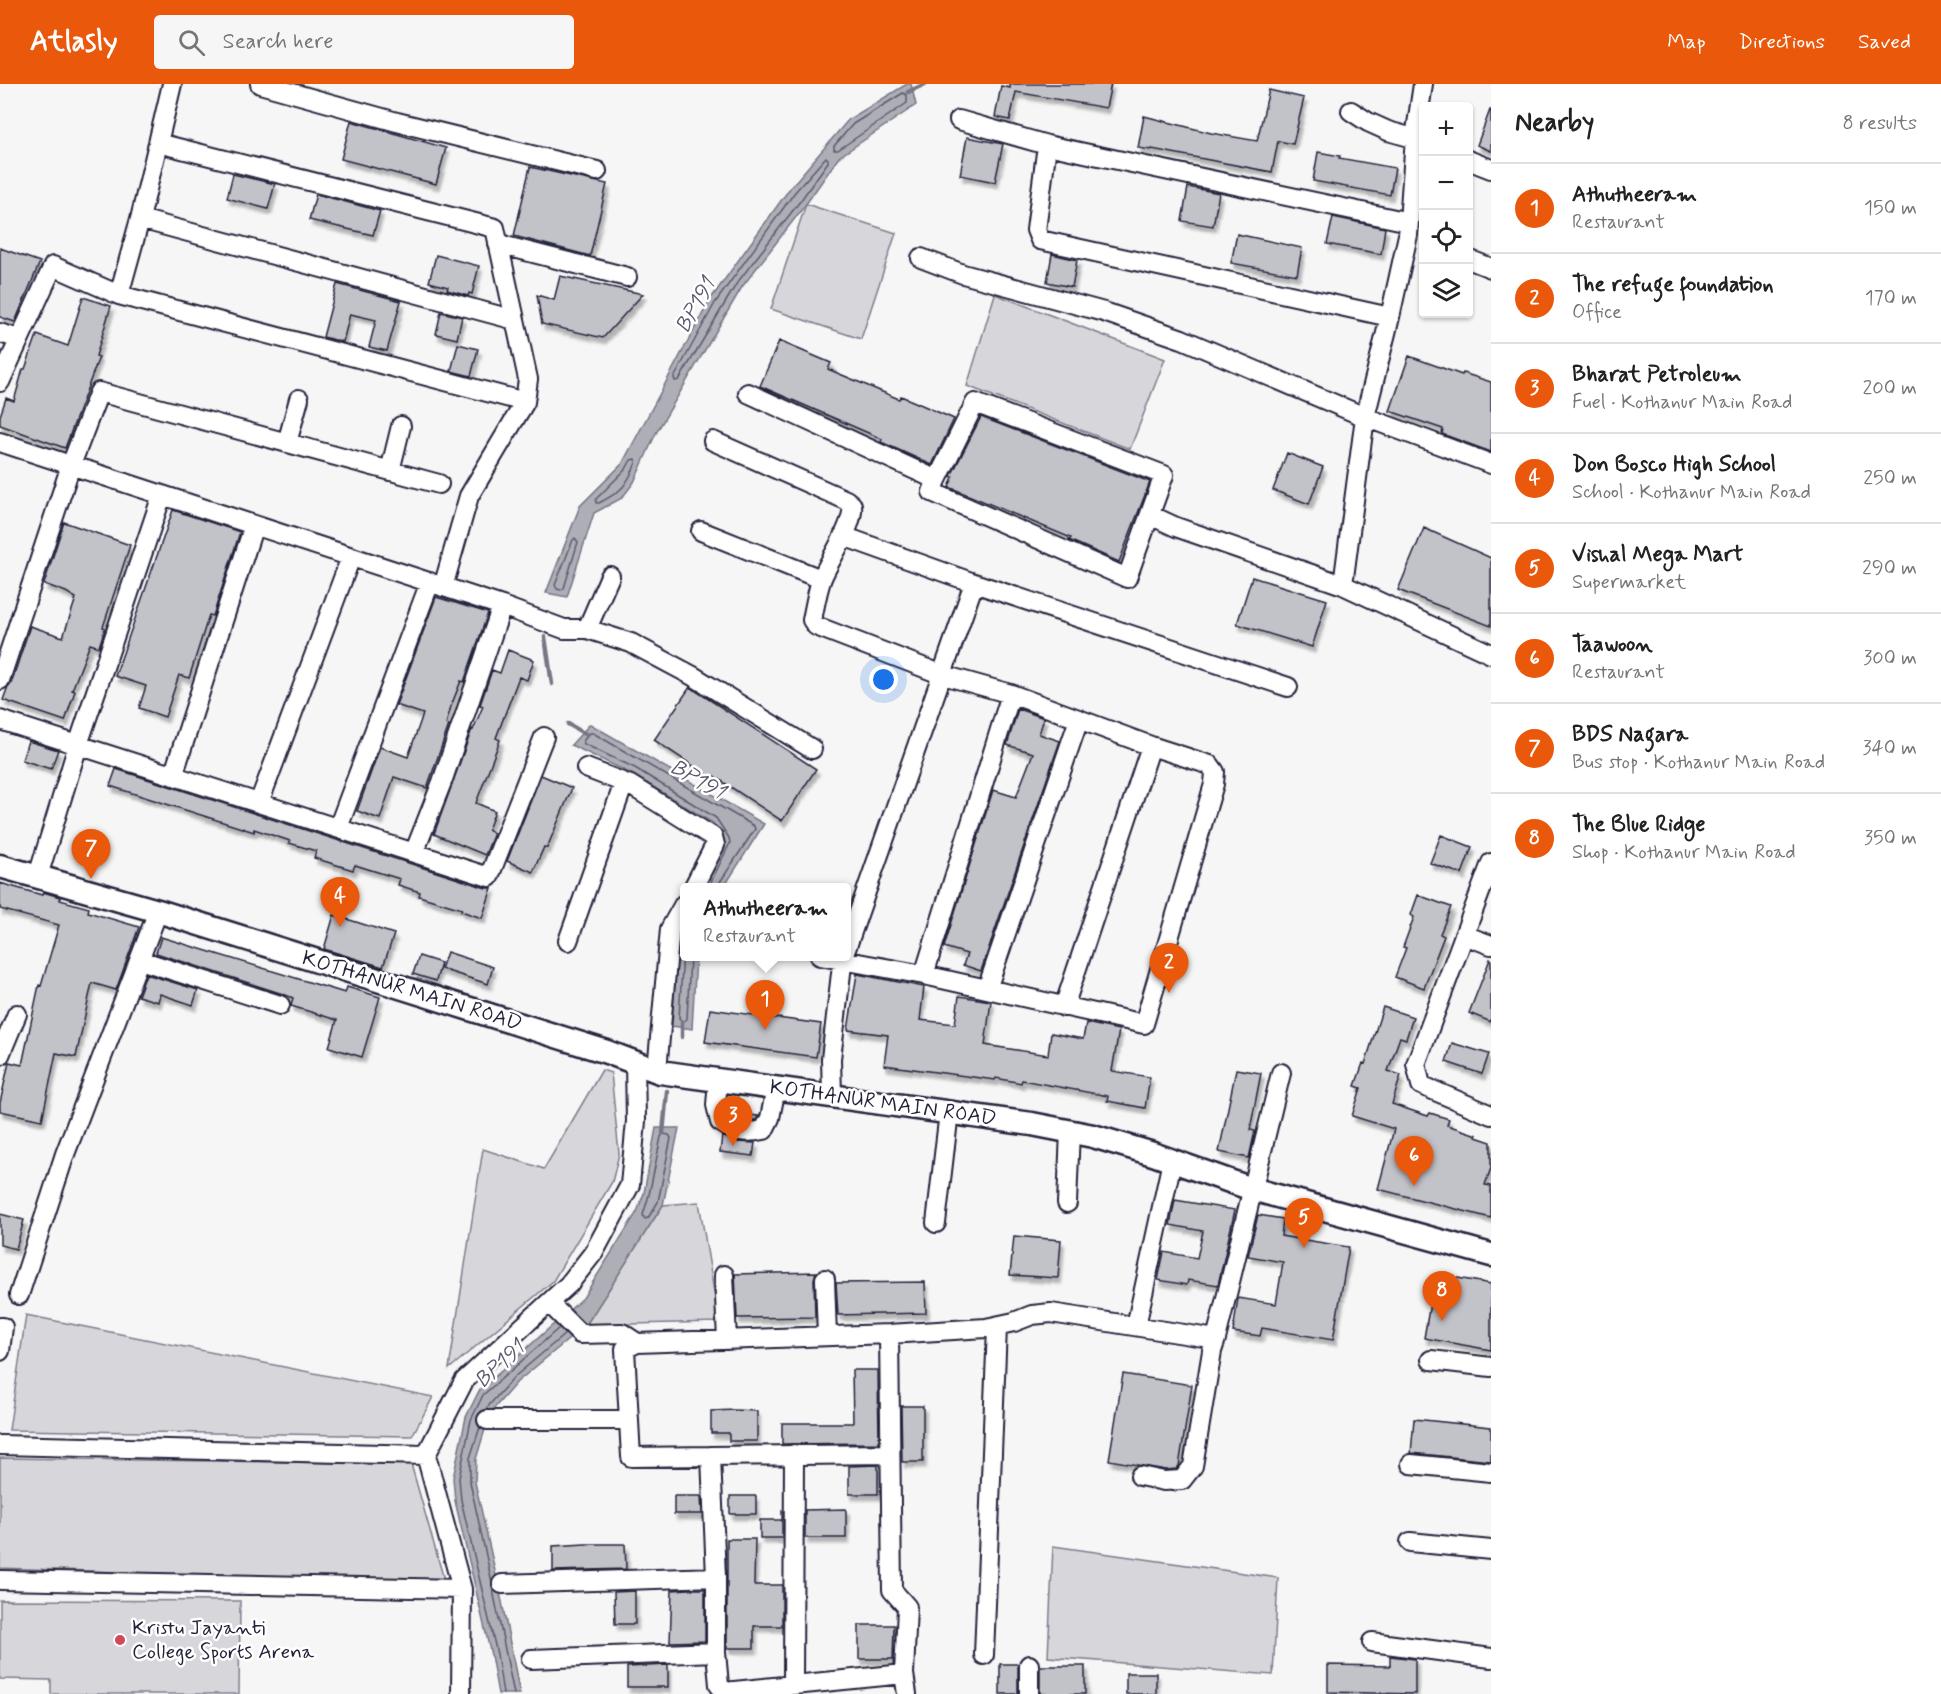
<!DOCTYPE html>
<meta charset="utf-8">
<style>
body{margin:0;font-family:Mynerve,sans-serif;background:#f6f6f6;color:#222}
.controls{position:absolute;right:18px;top:18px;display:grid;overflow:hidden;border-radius:6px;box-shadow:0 2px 4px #0004}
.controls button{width:54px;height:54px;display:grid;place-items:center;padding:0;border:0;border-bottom:2px solid #e0e0e0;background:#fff;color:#222;font:30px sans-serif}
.you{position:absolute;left:884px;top:596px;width:21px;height:21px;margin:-15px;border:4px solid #fff;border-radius:50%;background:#1a73e8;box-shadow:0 0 0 9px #1a73e833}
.badge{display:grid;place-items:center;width:39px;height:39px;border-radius:50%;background:#ea580c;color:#fff;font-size:20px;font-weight:700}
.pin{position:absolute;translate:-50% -50px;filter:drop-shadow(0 2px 3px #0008)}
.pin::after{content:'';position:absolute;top:32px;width:21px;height:18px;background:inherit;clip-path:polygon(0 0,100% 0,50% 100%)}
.popup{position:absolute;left:680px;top:799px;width:171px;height:78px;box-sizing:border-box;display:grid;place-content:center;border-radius:6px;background:#fff;filter:drop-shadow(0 2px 4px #0005);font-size:20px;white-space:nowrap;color:#767676}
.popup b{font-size:22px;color:#222}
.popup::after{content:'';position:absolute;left:50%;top:100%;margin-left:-12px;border:12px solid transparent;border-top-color:#fff}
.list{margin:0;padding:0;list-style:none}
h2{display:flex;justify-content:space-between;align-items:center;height:78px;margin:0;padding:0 24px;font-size:26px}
h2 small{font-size:20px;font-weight:400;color:#767676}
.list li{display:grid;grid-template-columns:39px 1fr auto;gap:18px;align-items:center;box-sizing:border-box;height:90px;padding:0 24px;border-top:2px solid #e0e0e0}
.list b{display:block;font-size:22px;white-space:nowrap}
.list p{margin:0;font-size:20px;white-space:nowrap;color:#767676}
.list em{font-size:20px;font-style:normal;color:#767676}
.icon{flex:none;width:33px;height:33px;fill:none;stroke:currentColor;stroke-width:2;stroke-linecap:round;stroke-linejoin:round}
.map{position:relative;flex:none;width:1491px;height:1610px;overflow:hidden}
header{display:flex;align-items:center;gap:36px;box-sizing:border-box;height:84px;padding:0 30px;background:#ea580c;color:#fff}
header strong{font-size:28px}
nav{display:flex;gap:33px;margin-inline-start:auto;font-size:21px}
.search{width:420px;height:54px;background:#f6f6f6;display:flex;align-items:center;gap:15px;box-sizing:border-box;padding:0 21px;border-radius:6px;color:#767676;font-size:22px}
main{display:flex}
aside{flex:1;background:#fff}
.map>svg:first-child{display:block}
.green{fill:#d7d7db;stroke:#7c7c8b;stroke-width:1.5}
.water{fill:#aeaeb7;stroke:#767685;stroke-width:1.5}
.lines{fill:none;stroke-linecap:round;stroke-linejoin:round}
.shore{stroke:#5a5a6d;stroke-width:1.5}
.stream{stroke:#767685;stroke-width:4.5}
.building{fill:#c2c2c9;stroke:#22223b;stroke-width:1.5;filter:url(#shadow)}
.minor-casing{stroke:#22223b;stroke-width:22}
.major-casing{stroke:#22223b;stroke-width:27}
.minor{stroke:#fff;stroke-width:18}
.major{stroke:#fff;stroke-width:22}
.poi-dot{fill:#d1495b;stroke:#fff;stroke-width:2}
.labels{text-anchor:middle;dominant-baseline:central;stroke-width:5;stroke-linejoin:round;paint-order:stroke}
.street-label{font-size:21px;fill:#22223b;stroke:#fff}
.poi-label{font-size:21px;fill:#22223b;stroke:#fff;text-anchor:start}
.water-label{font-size:22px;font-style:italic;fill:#5a5a6d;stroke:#fff}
</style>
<header>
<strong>Atlasly</strong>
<div class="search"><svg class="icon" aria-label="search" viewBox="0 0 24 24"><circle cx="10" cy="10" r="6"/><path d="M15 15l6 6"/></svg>Search here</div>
<nav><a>Map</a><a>Directions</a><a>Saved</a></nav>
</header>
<main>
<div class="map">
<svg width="1491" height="1610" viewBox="0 0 1491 1610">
<defs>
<filter id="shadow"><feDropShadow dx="3" dy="5.5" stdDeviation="1.5" flood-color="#0004"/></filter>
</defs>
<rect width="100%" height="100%" fill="#f6f6f7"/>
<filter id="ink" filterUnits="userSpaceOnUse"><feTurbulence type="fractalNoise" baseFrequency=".0167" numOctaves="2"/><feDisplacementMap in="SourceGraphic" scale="12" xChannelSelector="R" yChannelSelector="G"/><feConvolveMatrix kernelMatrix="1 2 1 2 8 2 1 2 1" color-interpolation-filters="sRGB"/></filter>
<g filter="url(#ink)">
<!-- green -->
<path class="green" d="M806,120L896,149L861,255L771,225Z
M995,210L1165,275L1130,365L967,302Z
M602,986L611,989L619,1070L612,1098L553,1197L449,1285L483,1065L544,1085Z
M699,1118L719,1238L586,1241L663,1121Z
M26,1231L433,1313L412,1352L9,1346Z
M0,1374L411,1380L445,1499L0,1484Z
M1053,1462L1278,1494L1273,1591L1048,1573Z
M0,1516L240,1517L239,1610H51V1596L0,1595Z"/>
<!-- water -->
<path class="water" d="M907,0H911L916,21L839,73L806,120L742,203L656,349L634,398L622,414L594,429L567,513L546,509L580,422L622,380L710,216L790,104L849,35Z
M590,640L764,740L724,803H701L724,757L713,739L632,690L571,661Z
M684,835V872L696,873L692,945L672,942L678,852Z
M656,1044H679L663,1121L586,1241L517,1298L490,1329L476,1375L475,1398L502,1518L520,1610H498L491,1571L455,1417L453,1394L466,1333L479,1307L583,1214L637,1128L644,1109Z"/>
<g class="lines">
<!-- shore -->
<path class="shore" d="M903,9L907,11V19L838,66H834V62L853,40Z
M826,73L828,75V78L801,116L737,199L679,296L675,297L674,294L715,219L795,108Z
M635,375L636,379C626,403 622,407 599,419H596V415L626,385L631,376Z
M575,454L578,458L564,504L561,506L557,505L555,501L573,456Z
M708,804L730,759L729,754L716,734L635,684L584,660L583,657L590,649H593L754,742L755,745L720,798L719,804
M684,852L679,934L683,938L687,935L690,872
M663,1050L669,1051L671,1054L658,1118L648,1134L645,1135L643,1131L649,1111L661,1053Z
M485,1326L513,1294L565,1250
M480,1343L470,1374V1398L492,1499
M493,1506L514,1610
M503,1610L497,1570L461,1416L459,1394L471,1336L483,1311L559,1244"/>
<!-- stream -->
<path class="stream" d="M908,8L925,0
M545,553L552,600
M568,640L587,651
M682,953V938
M663,1049L667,1007"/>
</g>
<!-- building -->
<path class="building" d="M1010,0H1111L1106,24L1016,8L1010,36L995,33L1001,2L1010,4Z
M1269,6L1304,14L1293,60L1278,57L1272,88L1152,65L1151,66L1138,64L1144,32L1211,49L1257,57Z
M1490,26H1491V67L1477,61Z
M351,37L446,64L436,100L341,75Z
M967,53L1003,60L995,98L960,91Z
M1318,68L1340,72L1339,74L1395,84L1390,111L1313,97Z
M530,83L607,100L590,172L514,152Z
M233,90L275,100L268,125L227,114Z
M1188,103L1219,109L1213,142L1182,137Z
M316,110L380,127L373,151L309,136Z
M1333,133L1385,144L1381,170L1327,160Z
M1237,150L1302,164L1297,191L1231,179Z
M0,164L40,178L15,238L0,233Z
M1052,170L1077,176L1072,203L1047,198Z
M436,171L479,182L472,210L469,209L468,212L447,206L448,203L429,198Z
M560,192L643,210L603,254L542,240L537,211L554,216Z
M337,200L401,217L387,267L369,263L376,236L350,230L343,258L323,253Z
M83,213L111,222L96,272L99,273L65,364L0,341V332L6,314L14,317L23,285H25L37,251L68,262Z
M441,228L462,233L457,255L436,250Z
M779,257L831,279L828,285L899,315L901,312L954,335L932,381L881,358L882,355L760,302Z
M458,260L478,265L471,292L451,287Z
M1409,272L1462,291L1463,289L1491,298V368L1442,350L1443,345L1390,327Z
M981,333L1150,398L1119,478L1069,456L1071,454L949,403L953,393L951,392Z
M1287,369L1323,383L1309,420L1273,406Z
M173,426L240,448L213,532L209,531L189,594L179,591L165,633L139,624L146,602L115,592Z
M64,438L130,461L103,543L105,544L99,563L90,560L72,606L75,607L65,637L3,616L7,605L11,600L30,542L63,553L76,514L66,508L44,500Z
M1424,444L1491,474V542L1398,506Z
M1252,493L1327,516L1312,563L1237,540Z
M436,513L488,529L464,598L461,597L451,622L446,640L449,641L427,704L394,693L380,735L357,727L380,663L408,673L423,630L396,621Z
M508,566L534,576L527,596L519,593L496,654L500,656L476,719L495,727L488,746L494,749L485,771L434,750L472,645L473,646L483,622L480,621L492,586L500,589Z
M690,603L816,685L782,737L714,692L713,695L654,656Z
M1018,625L1044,634L1039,650L1060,657L981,887L963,881L967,870L944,863L993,706L1016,713L1033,669L1007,661Z
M28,657L58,666L51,685L22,676Z
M116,685L486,804H492L482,834L461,827L462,825L419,812L420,808L398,801L400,795L355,781L353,786L314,774L316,767L289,759L290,757L254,745V748L110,702Z
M541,691L572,704L547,764L544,763L533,788L507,777Z
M1441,751L1472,763L1462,790L1430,779Z
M0,799L42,811L43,808L60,813V816L89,824L88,828L139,843L116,906L92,899L76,973L56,969L42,1036L0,1027V1019L9,978L22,981L39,901L41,902L59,841L0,825Z
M1418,811L1451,823L1440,850L1444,852L1424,904L1395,893L1406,864L1403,863L1414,833L1411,831Z
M334,831L394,850L383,883L324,865Z
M161,853L345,909L347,903L380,913L362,973L329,963L337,936L291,922L293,914L283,910L156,869Z
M447,868L493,883L488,900L441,885Z
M419,872L441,879L436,897L413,890Z
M1490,875L1491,876V938L1469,929Z
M146,890L198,906L193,921L160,910L158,918L138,912Z
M857,890L924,903L920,936L955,940L959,912L991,917L985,961L1048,971L1051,949L1083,955L1086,939L1119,946L1112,987L1150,993L1145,1024L1107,1017L1108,1012L1022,996L1021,999L996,994L995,996L884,981L888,951L848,946Z
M1383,923L1413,933L1406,955L1400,953L1388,987L1401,991L1392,1020L1428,1032L1430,1029L1449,1035L1447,1041L1477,1051L1476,1053L1491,1058V1084L1485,1101L1491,1102V1134L1378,1105L1394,1045L1352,1032L1361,1004L1355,1002L1363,979L1365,980Z
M710,925L821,940L816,973L705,958Z
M1452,959L1489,970L1482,990L1446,978Z
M1236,985L1261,989L1250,1046L1255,1047L1249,1074L1219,1068Z
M729,1029L758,1032L756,1036H743L731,1032Z
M722,1052L738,1058L755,1059L753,1072L720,1068Z
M1175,1116L1235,1126L1218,1201L1188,1196L1187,1201L1158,1196L1164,1168L1197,1174L1203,1147L1170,1141Z
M0,1130L24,1136L16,1165L0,1161Z
M1258,1131L1283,1135L1281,1152L1349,1163L1333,1256L1262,1244L1260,1252L1233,1248L1238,1214L1276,1220L1283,1178L1248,1172Z
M1014,1152L1061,1156L1058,1194L1010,1191Z
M816,1188L814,1195L815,1233L737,1234L735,1190Z
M1435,1190L1491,1200V1266L1424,1254Z
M925,1198L926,1229L838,1231L836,1199Z
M852,1286H878L879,1359L782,1360V1339H853Z
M1123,1290L1192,1301L1179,1382L1176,1385L1166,1386L1109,1376Z
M901,1322H923V1378H902Z
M736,1326L757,1327V1357H729V1349H711V1327Z
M1414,1335L1491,1343V1377L1411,1369Z
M878,1381V1410H849V1382Z
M674,1412H701L702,1430H674Z
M730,1412H756V1430H730Z
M846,1425V1454H805V1426Z
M782,1426V1454H760V1436H782Z
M727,1455H755L754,1501H782V1542H754V1564H727Z
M585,1460H625L626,1485L553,1487V1462Z
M689,1505H705V1557L670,1558L672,1506Z
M635,1507V1540H615L614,1508Z
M859,1541H894L893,1575H859Z
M1390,1572L1415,1575V1610L1328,1608V1581L1390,1582Z
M1000,1580H1018V1610H1000Z
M668,1581V1603H627V1583Z
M1040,1582H1085V1610H1040Z
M1126,1589H1156V1610H1126Z"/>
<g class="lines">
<!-- minor casing -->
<g class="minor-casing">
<path id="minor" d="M260,0L397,38L597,87
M1351,27L1368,38L1388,47L1424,57
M959,36L1047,61L1409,138L1415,54L1423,0
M158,59L495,144L528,295L525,318L469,412L443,503
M1047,61L1036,146L1040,156L1390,233
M1468,76L1491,85
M140,135L515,236
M498,160L627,193
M921,174L963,190L1104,228L1182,255L1365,333L1390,233L1408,151L1409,138
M1468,175L1491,184
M119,211L140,135L172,0
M0,249L19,255
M0,298L53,182L119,211L525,318
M748,309L937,396L932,408L1127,494L1164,391L975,319L937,396
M713,357L846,416L852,421C855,440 829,476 822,494C817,507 815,522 812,536L816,542L943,591L1011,610L1151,662
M0,358L502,522L564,545H587L631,559L693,592L812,665
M287,359L299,315
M390,387L401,342
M1150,431L1176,443L1343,501L1491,570
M701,447L821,495
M843,452L974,499
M1343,501L1365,333L1491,380
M587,545L610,492
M0,596L71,381L99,308L439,400
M0,636L489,793L544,653
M586,684L630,701L713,753L715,761L693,804
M173,692L254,441
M259,719L351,473
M338,744L430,498
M414,769L442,698L502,522
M1491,779L1416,980L1421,1001L1491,1031
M38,792L78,661L162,411
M1464,851L1491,861
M568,857L624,699
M846,865L974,499L1288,603
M820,872L924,891L1144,940L1214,700L1215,688L1210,681L1151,662L1064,923
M140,876L280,921
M924,891L1011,610
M987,905L1079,635
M0,971L17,930
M657,986L670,845L684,820
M718,996L716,1021L720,1038C736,1048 745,1050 764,1046L770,1034L776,1004
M832,1011L831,975L843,872
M1067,1119L1070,1047
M936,1139L949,1028
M724,1191L727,1256
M825,1195L827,1252
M19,1211L65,1070L158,827
M549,1219L580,1250L622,1249L637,1259
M1136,1242L1172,1077
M0,1243H3L0,1267
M889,1250L892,1506L907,1523L904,1590L907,1610
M1431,1276L1491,1283
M487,1336H629
M0,1361L426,1371
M889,1370L631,1373L625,1265L637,1259L889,1250L986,1244L1014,1238L1032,1231L1051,1229L1216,1255L1281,989
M711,1372L716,1493V1568L719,1601L724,1608L904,1590
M1411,1380L1491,1388
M1140,1392L1164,1397L1182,1396L1193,1382L1212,1267L1216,1255
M1410,1458L1491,1466
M0,1496L462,1505
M502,1500L716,1493
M1372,1558L1491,1574
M984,1571L997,1243
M531,1575L716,1568
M793,1601L794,1370
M461,1610L462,1505L426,1371L464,1297L569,1200L594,1168L630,1101L636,1037L635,978
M1029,1610V1581"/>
</g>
<!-- major casing -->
<g class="major-casing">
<path id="major" d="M0,782L158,827L607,968L660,988L1032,1040L1093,1052L1153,1070L1252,1105L1491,1171"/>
</g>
<!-- minor -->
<use href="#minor" class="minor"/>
<!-- major -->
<use href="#major" class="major"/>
</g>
</g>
<!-- markers -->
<circle class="poi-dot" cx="120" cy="1556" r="6"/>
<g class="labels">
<!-- street labels -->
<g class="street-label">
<text transform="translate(412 907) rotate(17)">KOTHANUR MAIN ROAD</text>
<text transform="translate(883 1019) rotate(8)">KOTHANUR MAIN ROAD</text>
</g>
<!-- poi labels -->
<g class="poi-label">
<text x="132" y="1544">Kristu Jayanti<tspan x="132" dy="24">College Sports Arena</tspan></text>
</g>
<!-- water labels -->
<g class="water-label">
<text transform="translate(696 222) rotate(-60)">BP191</text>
<text transform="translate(697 696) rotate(30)">BP191</text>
<text transform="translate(500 1281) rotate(-42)">BP191</text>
</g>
</g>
</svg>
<div class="controls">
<button>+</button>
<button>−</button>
<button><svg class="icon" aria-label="locate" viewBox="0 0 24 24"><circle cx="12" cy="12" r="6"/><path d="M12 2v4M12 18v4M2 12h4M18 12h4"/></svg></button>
<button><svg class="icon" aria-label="layers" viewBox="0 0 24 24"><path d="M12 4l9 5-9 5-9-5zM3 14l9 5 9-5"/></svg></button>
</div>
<div class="you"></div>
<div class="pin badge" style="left:765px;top:946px">1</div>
<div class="popup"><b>Athutheeram</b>Restaurant</div>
<div class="pin badge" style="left:1169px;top:909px">2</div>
<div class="pin badge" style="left:733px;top:1062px">3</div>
<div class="pin badge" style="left:340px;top:843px">4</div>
<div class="pin badge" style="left:1304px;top:1164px">5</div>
<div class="pin badge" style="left:1414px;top:1102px">6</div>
<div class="pin badge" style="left:91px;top:795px">7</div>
<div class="pin badge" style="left:1442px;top:1237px">8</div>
</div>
<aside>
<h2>Nearby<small>8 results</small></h2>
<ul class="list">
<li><span class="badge">1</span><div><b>Athutheeram</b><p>Restaurant</p></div><em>150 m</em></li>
<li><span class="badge">2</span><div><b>The refuge foundation</b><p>Office</p></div><em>170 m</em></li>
<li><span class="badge">3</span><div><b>Bharat Petroleum</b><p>Fuel · Kothanur Main Road</p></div><em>200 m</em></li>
<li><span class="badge">4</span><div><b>Don Bosco High School</b><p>School · Kothanur Main Road</p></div><em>250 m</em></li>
<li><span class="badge">5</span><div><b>Vishal Mega Mart</b><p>Supermarket</p></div><em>290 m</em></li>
<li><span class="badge">6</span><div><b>Taawoon</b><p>Restaurant</p></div><em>300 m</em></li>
<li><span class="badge">7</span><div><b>BDS Nagara</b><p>Bus stop · Kothanur Main Road</p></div><em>340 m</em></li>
<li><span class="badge">8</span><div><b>The Blue Ridge</b><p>Shop · Kothanur Main Road</p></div><em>350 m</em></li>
</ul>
</aside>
</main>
